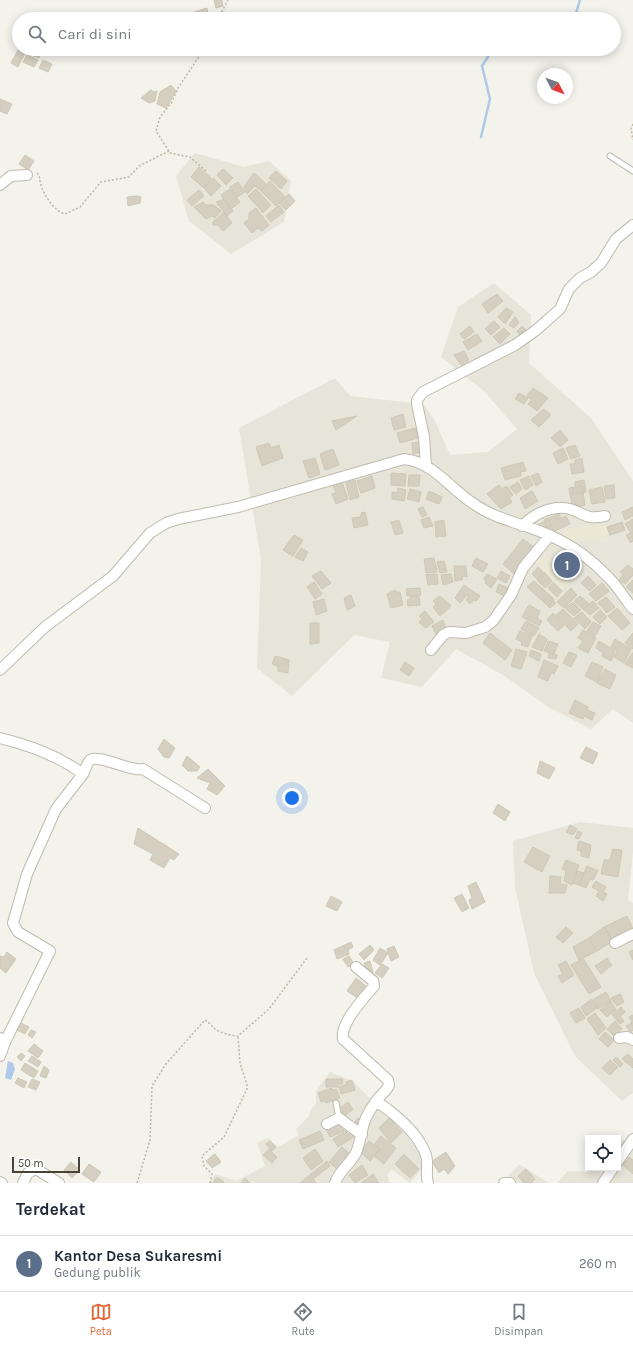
<!DOCTYPE html>
<html lang="id">
<style>
body{margin:0;font-family:Karla,sans-serif;background:#f2f2f3;color:#1f2937}
.controls{position:absolute;right:12px;bottom:12px;display:grid;overflow:hidden;border-radius:0px;box-shadow:0 2px 10px #0003}
.controls button{width:36px;height:36px;display:grid;place-items:center;padding:0;border:0;border-bottom:1px solid #e0e1e3;background:#fff;color:#1f2937;font:20px sans-serif}
.compass{position:absolute;left:537px;top:68px;width:36px;height:36px;border-radius:50%;background:#fff;box-shadow:0 2px 10px #0003;rotate:131deg}
.scale{position:absolute;left:12px;bottom:10px;width:68px;box-sizing:border-box;padding-left:4px;border:2px solid #474339;border-top:0;font-size:11px;line-height:14px;white-space:nowrap;color:#474339;-webkit-text-stroke:3px #fff;paint-order:stroke}
.you{position:absolute;left:292px;top:798px;width:14px;height:14px;margin:-10px;border:3px solid #fff;border-radius:50%;background:#1a73e8;box-shadow:0 0 0 6px #1a73e833}
.badge{display:grid;place-items:center;width:26px;height:26px;border-radius:50%;background:#e26533;color:#fff;font-size:13px;font-weight:700}
.pin{position:absolute;translate:-50% -50%;border:2px solid #fff;box-shadow:0 1px 4px #0006}
.list{margin:0;padding:0;list-style:none}
h2{display:flex;justify-content:space-between;align-items:center;height:52px;margin:0;padding:0 16px;font-size:17px}
h2 small{font-size:13px;font-weight:400;color:#747a83}
.list li{display:grid;grid-template-columns:26px 1fr auto;gap:12px;align-items:center;box-sizing:border-box;height:56px;padding:0 16px;border-top:1px solid #e0e1e3}
.list b{display:block;font-size:15px;white-space:nowrap}
.list p{margin:0;font-size:13px;white-space:nowrap;color:#747a83}
.list em{font-size:13px;font-style:normal;color:#747a83}
.icon{flex:none;width:22px;height:22px;fill:none;stroke:currentColor;stroke-width:2;stroke-linecap:round;stroke-linejoin:round}
.map{position:relative;flex:none;width:633px;height:1183px;overflow:hidden}
.search{position:absolute;background:#fff;box-shadow:0 2px 10px #0003;left:12px;right:12px;top:12px;height:44px;display:flex;align-items:center;gap:10px;box-sizing:border-box;padding:0 14px;border-radius:22px;color:#747a83;font-size:15px}
.sheet{height:108px;background:#fff}
nav{display:flex;justify-content:space-around;align-items:center;box-sizing:border-box;height:56px;border-top:1px solid #e0e1e3;background:#fff;font-size:11px;color:#747a83}
nav a{display:grid;justify-items:center;gap:2px}
nav .on{color:#e26533}
.map>svg:first-child{display:block}
.residential{fill:#e7e4d9}
.education{fill:#ebe8d6}
.water{fill:#aec9e9}
.lines{fill:none;stroke-linecap:round;stroke-linejoin:round}
.stream{stroke:#aec9e9;stroke-width:2.5}
.building{fill:#d4cfc1;stroke:#cec8b5}
.service-casing{stroke:#bebbae;stroke-width:7}
.minor-casing{stroke:#bebbae;stroke-width:12}
.path{stroke:#beb8a1;stroke-width:1.5;stroke-dasharray:2 2;stroke-linecap:butt}
.service{stroke:#fff;stroke-width:5}
.minor{stroke:#fff;stroke-width:10}
</style>
<div class="map">
<svg width="633" height="1183" viewBox="0 0 633 1183">
<rect width="100%" height="100%" fill="#f3f2eb"/>
<!-- residential -->
<path class="residential" d="M195,153L244,167L269,161L291,181L284,222L231,254L189,221L176,176Z
M494,283L531,315L529,363L591,418L633,481V723L613,709L591,729L550,708L503,675L456,649L422,687L381,678L390,642L354,635L292,696L257,668L261,560L239,428L335,378L350,396L423,404L434,419L450,455L488,452L517,429L484,391L441,357L458,307Z
M580,822L633,828V851L628,900L633,903V1093L622,1101L575,1056L534,973L515,887L513,841Z
M330,1072L353,1081L379,1108L395,1121L424,1156L422,1169L410,1183L392,1170L387,1175L390,1183H209L216,1174L236,1181L265,1166L257,1143L268,1138L278,1147L299,1135L296,1129L309,1116L311,1110L316,1103V1091Z
M620,1138L633,1146V1183H557L568,1171L587,1172L591,1168H618V1140Z
M519,1164L549,1183H502Z"/>
<!-- education -->
<path class="education" d="M606,524L608,541L598,542L597,539L564,543L563,529Z
M545,553L571,581L562,590L535,562Z"/>
<!-- water -->
<path class="water" d="M8,1061L13,1063L15,1069L11,1080L5,1078Z"/>
<g class="lines">
<!-- stream -->
<path class="stream" d="M570,19L576,13L580,0
M481,137L490,99L482,66L493,49"/>
</g>
<!-- building -->
<path class="building" d="M214,0H222L223,6L216,8Z
M207,8L209,19H197L194,12Z
M19,48L27,49L18,67L11,63Z
M30,49H42L39,58L28,54Z
M27,55L38,60L34,67L23,62Z
M43,60L52,64L48,72L39,68Z
M171,85L176,91L166,108L157,104L160,92Z
M151,90L154,92L157,91L155,101L149,103L141,98Z
M0,99L12,104L7,114L0,111Z
M25,155L34,161L28,170L19,164Z
M199,167L211,178L204,188L191,177Z
M223,169L233,178L226,185L217,175Z
M276,171L287,181L281,189L269,178Z
M254,173L266,184L261,191L255,186L247,194L244,187Z
M213,178L221,186L211,196L204,188Z
M270,181L285,197L276,206L261,191Z
M238,182L245,192L237,197L230,187Z
M230,189L240,202L231,209L221,195Z
M256,189L271,205L263,213L248,196Z
M199,190L204,196L192,206L187,200Z
M289,194L295,201L286,210L279,203Z
M137,196L141,197L140,203L128,206L127,197Z
M224,199L233,211L227,216L216,202Z
M203,202L206,205H214L221,211L215,218L212,216L206,219L194,207Z
M279,205L284,212L271,222L266,216Z
M256,208L269,225L262,231L258,228L252,233L244,223L249,219V213Z
M224,212L232,223L223,231L218,225H213V222Z
M497,294L503,301L488,313L482,304Z
M506,308L513,312L505,324L498,317Z
M515,317L519,322L514,328L509,325Z
M494,321L500,327L491,335L485,329Z
M470,326L474,332L464,339L460,334Z
M522,326L527,331L521,336L517,331Z
M504,328L510,334L500,344L493,337Z
M477,334L482,341L468,350L463,342Z
M464,351L469,360L461,365L454,355Z
M533,388L548,398L537,411L528,404L532,400L527,396Z
M519,393L528,398L524,404L515,399Z
M544,409L551,415L539,427L531,420Z
M403,414L406,427L394,430L391,418Z
M357,416L336,430L332,421Z
M415,428L418,438L400,443L397,433Z
M560,430L568,440L560,447L551,438Z
M419,442L420,452L413,454L412,443Z
M269,443L271,448L279,445L283,458L262,466L256,447Z
M575,445L580,456L571,459L566,448Z
M563,448L568,459L558,464L553,453Z
M333,449L339,465L325,470L320,454Z
M315,458L320,474L309,478L303,461Z
M582,458L584,472L572,474L570,464H575V460Z
M523,462L526,471L520,472L521,476L505,480L501,468Z
M391,473L406,474L405,486L391,485Z
M538,473L542,482L536,486L531,476Z
M409,475H420L419,486H408Z
M372,476L375,488L361,493L357,481Z
M529,476L533,485L525,490L520,480Z
M355,480L359,497L350,500L346,483Z
M584,480L586,492L573,494L572,488H575V482Z
M342,482L348,499L336,504L332,494L336,493L333,485Z
M518,482L522,489L516,494L510,487Z
M499,485L502,489L507,486L513,495L509,498L512,502L501,509L487,494Z
M614,485L615,498L606,499L604,486Z
M582,486L585,505L577,507L576,504L572,505L569,488Z
M602,487L605,502L592,504L589,490Z
M398,488L406,490L404,501L392,499V492L397,493Z
M410,489L421,492L419,502L407,499Z
M429,491L442,497L439,504L426,499Z
M532,491L538,501L525,509L520,498Z
M423,507L427,515L422,517L418,509Z
M633,507V516L625,520L622,512Z
M365,512L368,525L354,528L352,518L361,517V513Z
M559,514L561,518L566,516L570,524L550,533L544,520Z
M429,517L433,526L424,528L421,520Z
M633,519V541L631,543L626,535L631,533L625,524Z
M399,520L403,533L395,535L391,522Z
M444,520L446,536L436,537L435,522Z
M549,520L551,526L541,530L539,524Z
M622,522L625,530L610,535L607,527Z
M294,535L303,540L293,556L283,550Z
M523,539L535,548L514,574L503,564Z
M301,548L308,552L303,561L295,557Z
M563,552L580,568L571,578L554,561Z
M434,558L437,572L426,573L424,559Z
M476,558L488,564L483,572L472,566Z
M444,561L447,572L440,573L437,562Z
M628,565L633,569V575L625,584L619,580L623,575L620,572Z
M454,566H466L467,577L463,576L462,580L455,581Z
M538,567L549,578L543,584L532,574Z
M321,571L331,583L322,589L312,576Z
M501,571L510,576L506,583L497,578Z
M544,572L552,581L545,588L537,580Z
M437,574L438,584L428,585L426,575Z
M451,574L453,582L443,585L441,575Z
M487,574L497,579L491,588L485,583L486,581L484,579Z
M588,576L596,585L590,591L581,583Z
M633,580V593L626,587Z
M534,581L554,599L548,606L527,587Z
M314,582L322,594L315,599L307,587Z
M553,582L562,591L557,597L548,588Z
M602,583L609,591L596,601L589,594Z
M499,584L511,589L507,597L496,592Z
M464,585L480,596L476,601L474,600L470,604L466,600L469,596L467,595L460,603L455,598Z
M420,588L421,595L407,596L406,589Z
M571,588L577,595L564,608L557,602Z
M395,590L396,592H400L403,605L391,608L387,594Z
M351,595L355,606L347,610L344,598Z
M419,596L420,605L408,606L407,600L410,599V597Z
M440,596L451,606L440,616L433,607L436,604L433,601Z
M548,596L556,603L550,608L543,601Z
M580,596L589,604L583,609L574,601Z
M606,597L615,607L607,613L598,603Z
M324,599L327,611L316,615L313,602Z
M593,601L599,608L590,615L583,609Z
M573,602L581,610L574,616L565,608Z
M529,605L540,611L537,618L542,621L539,626L522,617Z
M617,608L630,623L622,630L608,616Z
M563,609L578,624L571,631L556,615Z
M600,610L607,617L600,624L593,617Z
M425,611L434,622L425,628L419,622L422,619L419,616Z
M582,612L591,622L585,629L574,618Z
M553,613L564,625L558,631L547,620Z
M443,620L446,629L436,634L432,626Z
M526,621L539,628L534,636L521,629Z
M593,622L601,626L595,636L587,631Z
M310,623H319V643L310,644Z
M583,630L596,638L588,653L578,648L583,641L578,638Z
M520,631L532,636L528,647L521,645L522,642L516,639Z
M490,633L512,650L505,660L483,643Z
M633,633V649L625,643Z
M539,634L547,639L542,651L532,647Z
M615,639L631,649L624,663L614,657L617,651L611,647Z
M548,641L558,644L554,654L544,651Z
M599,641L615,651L611,661L602,656L603,653L596,648Z
M516,649L527,652L521,669L511,666Z
M531,650L541,654L539,661L529,656Z
M569,652L577,655L571,667L563,663Z
M549,653L557,655L556,659L548,658Z
M632,653H633V668L625,664Z
M275,656L289,660L288,673L278,671V666L272,664Z
M544,660L558,666L554,674L551,673L548,681L538,677Z
M405,662L414,668L409,676L400,670Z
M592,662L603,667L597,682L585,676Z
M605,669L616,675L610,689L597,683Z
M575,700L588,707L587,710L595,713L592,720L584,716L583,719L569,713Z
M164,739L175,748L169,758L164,757L158,749Z
M586,747L598,753L593,764L580,758Z
M187,756L200,767L197,771H188L182,765Z
M540,761L555,768L549,779L537,773Z
M208,769L225,786L217,795L207,789L210,783L197,778Z
M498,804L510,812L505,821L493,813Z
M570,825L577,829L573,835L566,832Z
M138,828L179,854L174,860L170,858L164,868L150,860L153,854L134,844Z
M578,831L582,833L579,839L575,838Z
M579,841L591,845L589,858L581,856V851L577,850Z
M533,847L550,856L542,872L524,862Z
M613,849L622,850L618,877L601,874L604,860H610Z
M566,860L579,865L572,885L564,881L566,871L562,869Z
M587,866L598,871L593,880L590,879L586,888L579,885Z
M577,871L584,873L579,885L573,883Z
M550,876L561,877L560,884L567,885L565,893H549Z
M596,881L606,887L603,892L607,894L603,901L596,896L599,891L592,887Z
M476,882L485,902L472,909L469,900L472,898L468,886Z
M462,894L469,908L462,912L454,898Z
M331,896L342,902L337,911L326,906Z
M627,916L633,929L613,941L604,927Z
M566,927L573,933L563,943L556,937Z
M604,927L613,941L597,951L589,938Z
M589,938L597,951L579,960L573,947Z
M351,942L353,947L348,950L349,954L337,959L334,950Z
M370,945L374,950L364,960L359,954Z
M394,946L399,957L391,961L387,949Z
M380,948L388,953L380,965L373,960Z
M633,950V960L629,952Z
M7,952L16,959L6,973L0,968V956L4,957Z
M349,956L354,964L348,967L343,959Z
M583,958L601,987L589,994L571,965Z
M607,958L612,965L601,974L595,966Z
M370,961L373,972L368,974L364,963Z
M566,961L574,975L562,983L558,976L563,974L558,965Z
M382,964L389,968L382,978L375,973Z
M356,978L367,987L359,999L347,991Z
M606,992L611,1001L598,1009L594,999Z
M620,994L624,1002L617,1006L611,998Z
M592,999L597,1008L586,1016L581,1007Z
M611,1002L616,1010L607,1017L600,1010Z
M621,1007L625,1012L620,1016L624,1021L620,1024L612,1015Z
M579,1008L585,1018L576,1023L570,1013Z
M595,1013L606,1028L598,1035L587,1019Z
M633,1015V1030L630,1032L626,1026L632,1023L629,1017Z
M615,1021L622,1029L614,1036L607,1029Z
M21,1023L29,1027L25,1034L17,1030Z
M31,1030L36,1032L32,1038L28,1035Z
M605,1032L614,1040L608,1047L599,1039Z
M34,1044L43,1051L38,1058L28,1051Z
M21,1053L25,1056L21,1061L17,1057Z
M628,1054L633,1059V1068L622,1059Z
M32,1056L41,1062L38,1067L28,1061Z
M616,1057L623,1064L620,1067L613,1060Z
M610,1060L618,1067L610,1075L602,1068Z
M25,1063L38,1071L34,1078L21,1070Z
M44,1066L49,1070L46,1078L40,1076Z
M18,1078L27,1082L24,1088L15,1083Z
M32,1079L40,1082L36,1090L28,1087Z
M326,1079H343L342,1084H338V1087H326Z
M352,1080L355,1090L341,1094L339,1087L347,1084L346,1082Z
M332,1088V1090L336,1089L340,1098L326,1103L325,1101L321,1102L318,1093Z
M348,1102L353,1109L345,1116L339,1109Z
M358,1118L364,1123L359,1129L353,1124Z
M389,1118L402,1132L391,1143L379,1128Z
M340,1122L344,1131L330,1137L326,1129Z
M320,1131L324,1140L303,1149L299,1140Z
M346,1131L348,1135L352,1133L354,1137L338,1147L333,1139Z
M381,1136L396,1148L384,1164L374,1156L380,1149L374,1145Z
M270,1141L276,1147L272,1151L266,1144Z
M369,1141L380,1149L370,1161L360,1152Z
M342,1147L351,1155L338,1170L329,1162Z
M269,1149L277,1157L272,1163L263,1155Z
M315,1149L323,1161L311,1170L303,1158Z
M446,1152L455,1166L448,1174L444,1169L439,1173L432,1161Z
M215,1154L221,1162L212,1168L206,1161Z
M404,1154L419,1169L410,1178L395,1164Z
M629,1157L633,1160V1174L623,1165Z
M327,1161L330,1166L313,1179L316,1183H300Z
M71,1162L80,1170L72,1178L64,1170Z
M89,1164L101,1172L94,1182L82,1174Z
M362,1165L368,1175L355,1183L349,1175Z
M526,1169L535,1179L531,1183H524L518,1176Z
M373,1174L379,1183H361Z
M217,1177L224,1182V1183H213Z
M245,1178L250,1183H241Z"/>
<g class="lines">
<!-- service casing -->
<g class="service-casing">
<path id="service" d="M610,156L633,171
M336,1103L339,1118"/>
</g>
<!-- minor casing -->
<g class="minor-casing">
<path id="minor" d="M0,185L11,176L27,175
M426,465L424,437L417,404V400L423,392L515,345L535,331L560,309L569,289L580,278L591,272L601,263L616,239L633,225
M522,526C534,514 553,504 570,509C587,514 584,520 605,516
M431,650L443,635L449,632L466,633L485,627L493,621L511,595L523,568L550,535
M0,670L45,627L113,576L150,533L166,523L178,519L238,507L404,459C434,462 450,489 474,504C498,521 527,524 553,537C573,546 593,561 609,578C618,587 625,599 633,609
M0,738C29,745 59,756 83,774L56,809L27,874L13,923L18,932L50,951L5,1042L0,1038
M83,774C85,770 87,763 90,760C99,754 132,772 143,769L205,808
M615,943L633,934
M619,1038L627,1037L633,1040
M0,1056L5,1042
M376,1101C395,1114 418,1132 426,1155C429,1164 425,1174 428,1183
M327,1124L339,1118L362,1135
M618,1161L633,1139
M0,1182L2,1183
M23,1183L28,1173L36,1169L59,1183
M335,1183C339,1171 350,1164 356,1153C360,1143 361,1133 364,1123C366,1116 372,1107 376,1101C380,1095 387,1091 389,1085L388,1080L343,1039C340,1023 364,998 374,986L373,981L356,967
M504,1183H510
M603,1183L613,1168"/>
</g>
<!-- path -->
<path class="path" d="M218,19L228,0
M200,49L198,58L178,88L172,102L160,117L156,131L170,153L190,157L207,172
M633,124L631,128L633,140
M37,173C41,177 39,180 41,185C43,194 55,212 65,214L80,207L101,182L129,177L139,166L169,151
M137,1183L150,1140L152,1086L166,1064L205,1020C209,1022 212,1026 215,1029C220,1033 233,1036 238,1036L269,1009L307,958
M210,1183L212,1174L204,1166L202,1156L224,1137L247,1089V1085L240,1063L238,1036"/>
<!-- service -->
<use href="#service" class="service"/>
<!-- minor -->
<use href="#minor" class="minor"/>
</g>
</svg>
<div class="controls">
<button><svg class="icon" aria-label="locate" viewBox="0 0 24 24"><circle cx="12" cy="12" r="6"/><path d="M12 2v4M12 18v4M2 12h4M18 12h4"/></svg></button>
</div>
<svg class="compass" viewBox="-18 -18 36 36"><path d="M0-13l5 13h-10z" fill="#e53935"/><path d="M0 13l5-13h-10z" fill="#747a83"/></svg>
<div class="scale">50 m</div>
<div class="you"></div>
<div class="pin badge" style="left:567px;top:565px;background:#5c6f8a">1</div>
<div class="search"><svg class="icon" aria-label="search" viewBox="0 0 24 24"><circle cx="10" cy="10" r="6"/><path d="M15 15l6 6"/></svg>Cari di sini</div>
</div>
<section class="sheet">
<h2>Terdekat<small></small></h2>
<ul class="list">
<li><span class="badge" style="background:#5c6f8a">1</span><div><b>Kantor Desa Sukaresmi</b><p>Gedung publik</p></div><em>260 m</em></li>
</ul>
</section>
<nav>
<a class="on"><svg class="icon" aria-label="map" viewBox="0 0 24 24"><path d="M3 6l6-2 6 2 6-2v14l-6 2-6-2-6 2zM9 4v14M15 6v14"/></svg>Peta</a>
<a><svg class="icon" aria-label="directions" viewBox="0 0 24 24"><path d="M12 3l9 9-9 9-9-9zM9 14v-3h6M13 9l2 2-2 2"/></svg>Rute</a>
<a><svg class="icon" aria-label="saved" viewBox="0 0 24 24"><path d="M7 4h10v16l-5-4-5 4z"/></svg>Disimpan</a>
</nav>
